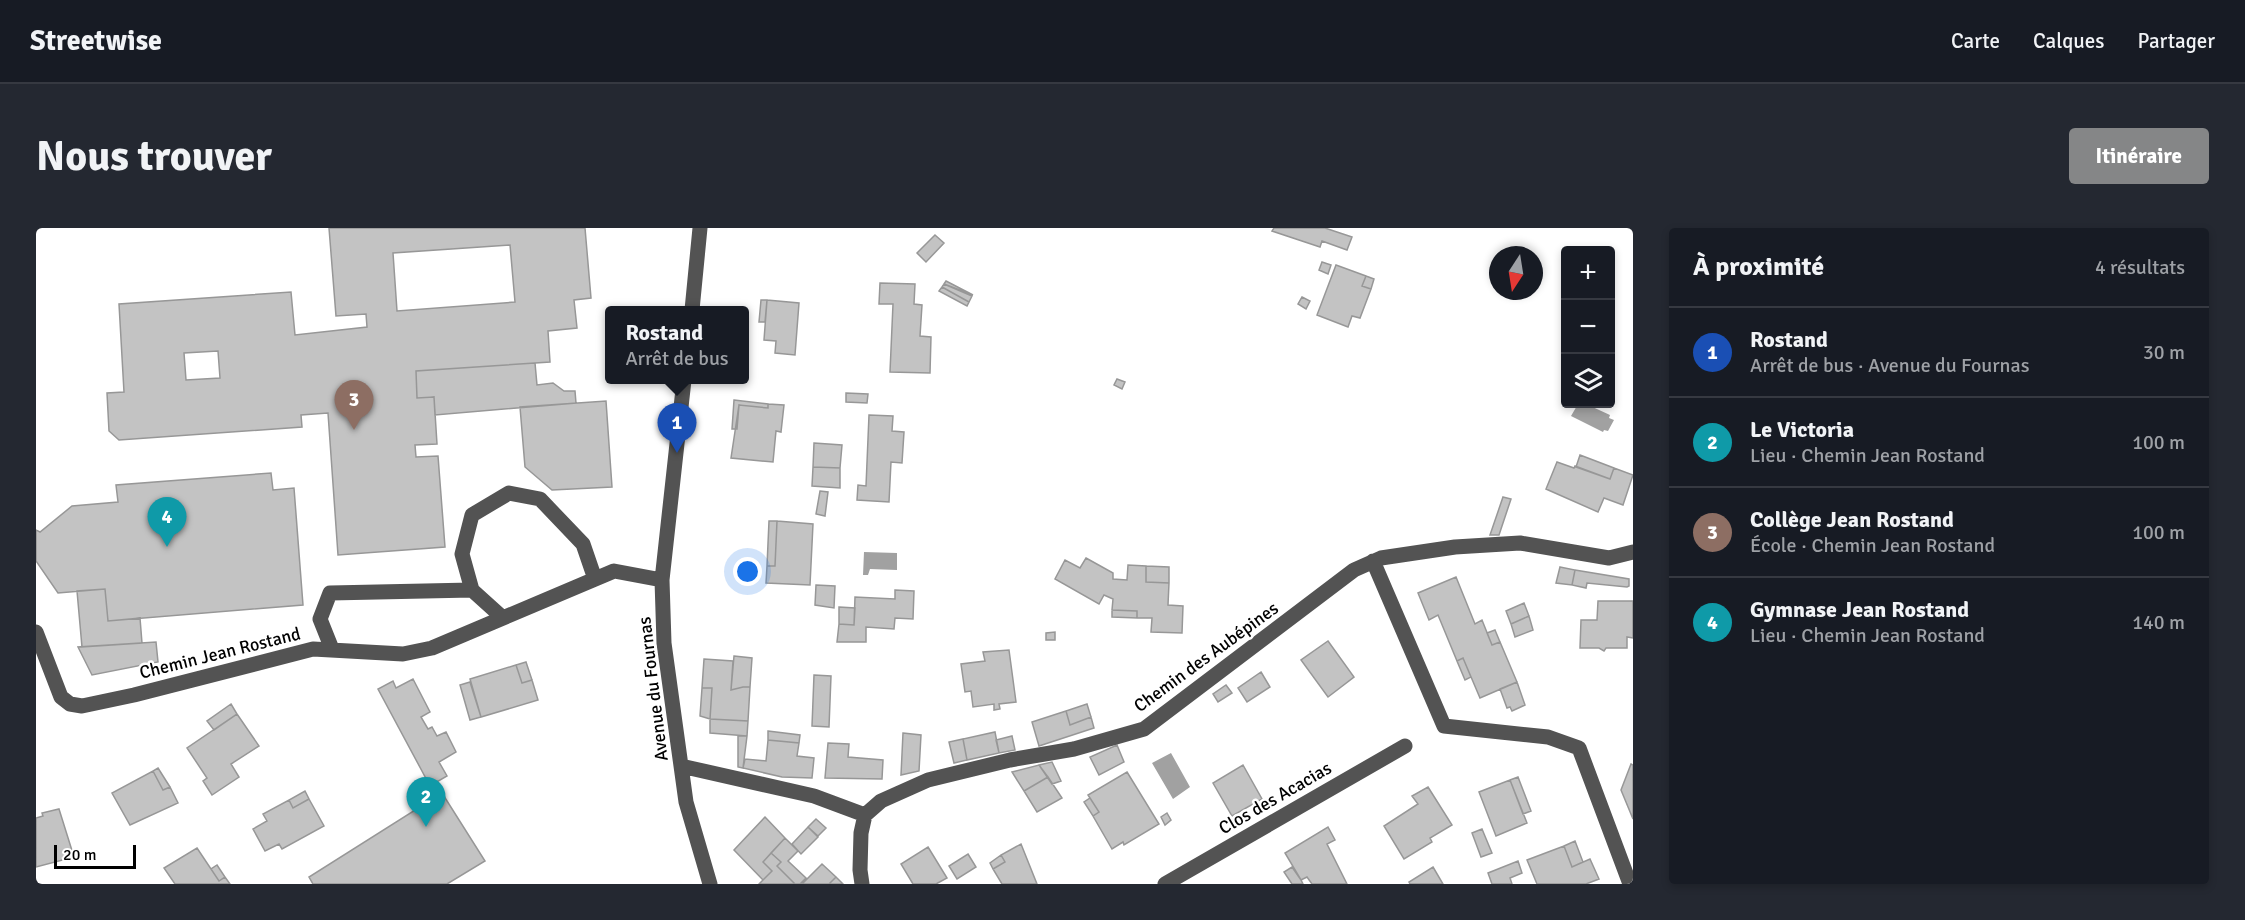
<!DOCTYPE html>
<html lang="fr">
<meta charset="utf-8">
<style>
body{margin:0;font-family:Signika,sans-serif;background:#242831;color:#f1f3f6}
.controls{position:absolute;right:18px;top:18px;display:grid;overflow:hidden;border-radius:6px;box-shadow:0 3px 9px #0003}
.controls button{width:54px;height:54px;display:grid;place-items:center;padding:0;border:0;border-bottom:2px solid #363941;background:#171b24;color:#f1f3f6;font:30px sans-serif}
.compass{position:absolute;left:1453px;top:18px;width:54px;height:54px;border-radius:50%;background:#171b24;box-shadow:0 3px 9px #0003;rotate:192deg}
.scale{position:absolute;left:18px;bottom:15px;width:82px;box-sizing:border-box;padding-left:6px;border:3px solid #000;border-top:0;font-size:16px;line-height:21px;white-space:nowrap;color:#000;-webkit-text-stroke:4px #fff;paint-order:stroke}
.you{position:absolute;left:712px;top:344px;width:21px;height:21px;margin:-15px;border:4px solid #fff;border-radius:50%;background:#1a73e8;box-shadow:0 0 0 9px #1a73e833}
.badge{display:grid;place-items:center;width:39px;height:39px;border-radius:50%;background:#858687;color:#fff;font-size:20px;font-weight:700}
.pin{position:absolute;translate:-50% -50px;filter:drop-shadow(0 2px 3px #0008)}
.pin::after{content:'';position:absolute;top:32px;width:21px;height:18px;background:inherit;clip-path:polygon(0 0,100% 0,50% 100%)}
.popup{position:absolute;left:569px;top:78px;width:144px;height:78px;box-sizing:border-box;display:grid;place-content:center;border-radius:6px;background:#171b24;filter:drop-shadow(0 2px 4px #0005);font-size:20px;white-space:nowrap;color:#9ea1a6}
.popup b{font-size:22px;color:#f1f3f6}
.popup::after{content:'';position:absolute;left:50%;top:100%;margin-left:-12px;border:12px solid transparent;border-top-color:#171b24}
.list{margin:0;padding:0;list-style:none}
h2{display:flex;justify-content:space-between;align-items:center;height:78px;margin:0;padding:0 24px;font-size:26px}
h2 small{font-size:20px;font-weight:400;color:#9ea1a6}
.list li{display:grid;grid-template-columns:39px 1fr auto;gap:18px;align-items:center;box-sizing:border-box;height:90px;padding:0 24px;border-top:2px solid #363941}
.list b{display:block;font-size:22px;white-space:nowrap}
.list p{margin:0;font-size:20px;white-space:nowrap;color:#9ea1a6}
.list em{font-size:20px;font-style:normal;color:#9ea1a6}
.icon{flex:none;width:33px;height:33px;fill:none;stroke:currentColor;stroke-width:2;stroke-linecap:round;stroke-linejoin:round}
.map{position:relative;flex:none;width:1597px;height:656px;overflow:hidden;border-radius:6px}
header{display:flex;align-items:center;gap:36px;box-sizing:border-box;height:84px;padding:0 30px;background:#171b24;border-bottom:2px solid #363941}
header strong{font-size:28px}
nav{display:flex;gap:33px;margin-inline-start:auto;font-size:21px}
.intro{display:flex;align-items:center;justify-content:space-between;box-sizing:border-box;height:144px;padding:0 36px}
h1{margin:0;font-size:42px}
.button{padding:15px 27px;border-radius:6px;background:#858687;color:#fff;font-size:21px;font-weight:700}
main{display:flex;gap:36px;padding:0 36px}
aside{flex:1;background:#171b24;border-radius:6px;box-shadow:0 3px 9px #0003}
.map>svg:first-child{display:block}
.water{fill:#a1a1a1}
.building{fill:#c3c3c3;stroke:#979797;stroke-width:1.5;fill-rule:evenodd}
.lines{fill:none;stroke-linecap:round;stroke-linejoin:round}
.minor{stroke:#535353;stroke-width:15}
.labels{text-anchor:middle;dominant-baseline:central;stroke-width:5;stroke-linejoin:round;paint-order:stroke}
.street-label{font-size:18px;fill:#000;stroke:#fff}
</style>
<header>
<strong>Streetwise</strong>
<nav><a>Carte</a><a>Calques</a><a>Partager</a></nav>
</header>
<div class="intro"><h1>Nous trouver</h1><a class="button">Itinéraire</a></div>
<main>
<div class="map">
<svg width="1597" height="656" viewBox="0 0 1597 656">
<rect width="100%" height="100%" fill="#fff"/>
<!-- water -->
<path class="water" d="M1542,176H1550L1574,187L1573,190L1578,192L1572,203L1568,202L1567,204L1535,188Z
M828,324L861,325V342L834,341L832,347H827Z
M1135,525L1154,559L1137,571L1116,535Z"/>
<!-- building -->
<path class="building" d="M293,0H549L555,70L538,72L541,100L512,103L514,134L380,143L381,170L398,169L401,216L379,217L380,229L402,228L409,319L302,327L292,185L265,187L266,199L83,212L73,203L71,165L88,164L83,76L255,64L259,107L331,99L330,86L300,88ZM474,17L479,74L361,83L357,25ZM182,123L184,150L150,152L148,125Z
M1238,0H1289L1316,9L1311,22L1286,13L1284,19L1236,3Z
M899,7L908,15L890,34L881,25Z
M1286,34L1295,37L1292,46L1283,42Z
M1300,37L1330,48L1326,58L1335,61L1324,90L1316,88L1312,99L1281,87Z
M1330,48L1338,51L1335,61L1326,58Z
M910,53L937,67L908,56Z
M844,55L879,56L878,76L886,77L884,108L895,109L894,145L854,144L857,76H843Z
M908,56L936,68L933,74L906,59Z
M906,59L933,74L931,78L903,63Z
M1266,69L1274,73L1270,81L1262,76Z
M725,72H731L729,94H723Z
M731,72L763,75L759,127L739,125L740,113L728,112Z
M499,135L501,157L517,155L528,163H539L540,175L399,187L398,169L381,170L380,143Z
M1081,151L1089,154L1086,161L1078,157Z
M810,165L832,166L831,175L810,174Z
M698,172L732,176V180L703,177L701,201H696Z
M570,173L576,259L516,262L489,239L484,179Z
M732,176L748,177L745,204L740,203L737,234L695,230L703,177L732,180Z
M833,187L857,188L856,203L868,204L866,235L855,234L853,274L821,272L822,257L830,258Z
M778,215L806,217L804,240L777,239Z
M1544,227L1578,240L1574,251L1540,239Z
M1521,234L1538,240L1539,238L1574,251L1578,240L1597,247L1587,277L1568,270L1562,284L1510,261Z
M777,239L804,240V260L776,258Z
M235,245L237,262L258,260L267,377L72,393L69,361L22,365L0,333V302L4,304L36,278L82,274L80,257Z
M784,263L792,264L789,288L780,286Z
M1467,269L1475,271L1463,307H1454Z
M733,293H741L739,338H731Z
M741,293L777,296L774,357L730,355L731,338H739Z
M1050,330L1077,345V351L1091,352L1092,337L1110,338V354L1133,355L1132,377L1147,378L1146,405L1115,404L1116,390H1101V383L1076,382L1077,371L1068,367L1063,376L1019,351L1029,332L1044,340Z
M1110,338L1133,339V355L1110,354Z
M1524,339L1539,342L1536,357L1520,355Z
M1539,342L1593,351V358L1591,359L1551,355L1550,360L1536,357Z
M1420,349L1439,396L1446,392L1456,417L1464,414L1481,454L1444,470L1427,430L1421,433L1402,387L1393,392L1382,365Z
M780,357L799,358L798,380L779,377Z
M69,361L72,393L104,390L106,415L46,419L41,363Z
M859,362L878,363L877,391L859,390L858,401L830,399V414H801L803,396L818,397L819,369L859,371Z
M1562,373H1597V410L1591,409V420H1570L1568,423L1563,420H1544L1545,392H1561Z
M1488,375L1493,388L1475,396L1470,383Z
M803,379L819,380L818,397L803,396Z
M1076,382L1101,383V390L1076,389Z
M1493,388L1497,402L1479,409L1475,396Z
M1459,402L1464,414L1456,417L1451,405Z
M1019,404V412H1010V405Z
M1292,413L1318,449L1292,469L1265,432Z
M120,414L122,434L56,447L42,419Z
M973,422L980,474L963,476L964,481L958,482V476L937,479L935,463L929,464L925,436L949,433L947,424Z
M698,428L716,430L714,459H707L695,462Z
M1427,430L1435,449L1429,452L1421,433Z
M668,431L697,433L695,462L707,459H714L712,493L674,491L676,460H666Z
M490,434L496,452L486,455L480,437Z
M480,437L486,455L496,452L502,472L445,489L434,451Z
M1225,444L1234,459L1211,474L1202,460Z
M778,447L795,448L793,499L776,498Z
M377,451L394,484L385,489L392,501L396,499L401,508L410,504L420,524L403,534L411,548L394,558L342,461L357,453L360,460Z
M434,454L445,489L434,492L424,457Z
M1481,454L1489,477L1476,483L1474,479L1471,480L1464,461Z
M1190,457L1196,465L1182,474L1177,466Z
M666,460H676L674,491L664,488Z
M195,476L201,486L178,502L171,493Z
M1051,476L1055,489L1034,497L1030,483Z
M1030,483L1034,497L1055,489L1058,500L1003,518L996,494Z
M201,486L223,518L195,536L203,549L176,567L167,553L171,550L151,520Z
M674,491L712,493L711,508L674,505Z
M732,503L764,507L763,515L732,512Z
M959,504L963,525L931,532L927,511Z
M867,505L885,507L883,543L865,547Z
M702,508H711L707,540L702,539Z
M976,508L979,522L963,525L960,512Z
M927,511L931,532L918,535L913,514Z
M732,512L763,515L761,528L778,530L776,550L746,549L707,540L709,531L730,533Z
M792,515L813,516L812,529L847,532L846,551L789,550Z
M1081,517L1088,534L1063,547L1054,529Z
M1016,534L1025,553L1016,556L1003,537Z
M1595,536L1597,537V591L1585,562Z
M1003,537L1012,549L988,563L976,544Z
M1207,537L1226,571L1196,588L1177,555Z
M122,540L134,559L127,562L117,543Z
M117,543L127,562L134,559L142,575L94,597L76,565Z
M1091,544L1123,596L1088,617L1087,614L1076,621L1057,588L1063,584L1052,567Z
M1012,549L1026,570L1001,584L988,563Z
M1482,549L1495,583L1487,586L1474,552Z
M1474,552L1491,595L1460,608L1443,564Z
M1392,559L1416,597L1394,610L1396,614L1368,631L1348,598L1382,576L1376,568Z
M269,563L273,571L257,580L253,572Z
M406,565L449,633L411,656H277L273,649Z
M1054,570L1063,584L1057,588L1048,574Z
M273,571L288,598L246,621L243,616L229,623L217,601L231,593L227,586L253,572L257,580Z
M23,581L38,629L0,639V590L7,588L6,585Z
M1131,585L1135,592L1129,597L1125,589Z
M729,589L749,610L727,634L736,643L727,652L698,622Z
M780,591L790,600L782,608L772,599Z
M772,599L782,609L765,626L756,616Z
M1292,599L1299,612L1291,616L1311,656H1276L1271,649L1265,652L1249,625Z
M1446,601L1456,625L1445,629L1436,605Z
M749,610L762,623L752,633L770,650L764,656H759L741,638L745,634L735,625Z
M1539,613L1547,634L1536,639L1528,618Z
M985,616L1001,656H966L957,641L969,634L965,627Z
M1528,618L1536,639L1554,631L1563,651L1550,656H1501L1491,632Z
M892,619L911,650L900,656H877L865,636Z
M161,620L183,653L189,649L194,656H139L128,640Z
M735,625L745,634L741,638L759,656H723L736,643L727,634Z
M932,626L940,639L921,651L913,638Z
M965,627L969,634L957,641L954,635Z
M1482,633L1486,645L1474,650L1476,656H1456L1452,645Z
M786,636L800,649L793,656H766Z
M181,637L189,649L183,653L175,641Z
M1256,639L1265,652L1267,656H1256L1248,644Z
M1397,639L1407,656H1374L1373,654Z
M800,649L807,656H793Z"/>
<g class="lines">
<!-- minor -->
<path class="minor" d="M656,82L664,0
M648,152L626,352L628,415L650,574L674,656
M1337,333L1408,498L1512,509L1543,520L1594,656
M467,390L436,362L426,326L436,287L473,265L504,271L547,316L559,351
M0,404L25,469L34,476L46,478L98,467L277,421L367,426L396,420L578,343L626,352
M296,421L284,391L294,365L436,362
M645,538L778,568L829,587
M826,656L824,642L825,605L829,587L845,573L892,552L974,532L1038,521L1108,501L1318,342L1345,330L1419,319L1484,315L1573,330L1597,324
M1129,656L1369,518"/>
</g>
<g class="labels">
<!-- street labels -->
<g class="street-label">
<text transform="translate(184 425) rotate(-14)">Chemin Jean Rostand</text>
<text transform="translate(1170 429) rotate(-36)">Chemin des Aubépines</text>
<text transform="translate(617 461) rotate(-97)">Avenue du Fournas</text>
<text transform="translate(1239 570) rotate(-30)">Clos des Acacias</text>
</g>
</g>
</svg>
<div class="controls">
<button>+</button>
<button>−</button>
<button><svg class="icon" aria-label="layers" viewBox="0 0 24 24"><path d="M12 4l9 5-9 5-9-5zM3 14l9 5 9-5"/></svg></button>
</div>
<svg class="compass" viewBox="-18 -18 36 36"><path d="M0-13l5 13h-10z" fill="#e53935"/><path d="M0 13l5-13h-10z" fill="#9ea1a6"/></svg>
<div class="scale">20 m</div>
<div class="you"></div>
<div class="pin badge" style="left:641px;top:225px;background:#1a4fb4">1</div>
<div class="popup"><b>Rostand</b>Arrêt de bus</div>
<div class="pin badge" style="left:390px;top:599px;background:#0f9aa8">2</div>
<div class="pin badge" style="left:318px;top:202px;background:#8d6e63">3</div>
<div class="pin badge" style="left:131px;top:319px;background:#0f9aa8">4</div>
</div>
<aside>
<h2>À proximité<small>4 résultats</small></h2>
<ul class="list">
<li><span class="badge" style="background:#1a4fb4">1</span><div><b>Rostand</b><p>Arrêt de bus · Avenue du Fournas</p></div><em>30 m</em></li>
<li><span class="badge" style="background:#0f9aa8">2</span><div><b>Le Victoria</b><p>Lieu · Chemin Jean Rostand</p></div><em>100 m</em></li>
<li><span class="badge" style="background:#8d6e63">3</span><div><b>Collège Jean Rostand</b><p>École · Chemin Jean Rostand</p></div><em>100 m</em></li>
<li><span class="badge" style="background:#0f9aa8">4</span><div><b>Gymnase Jean Rostand</b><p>Lieu · Chemin Jean Rostand</p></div><em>140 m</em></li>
</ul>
</aside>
</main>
